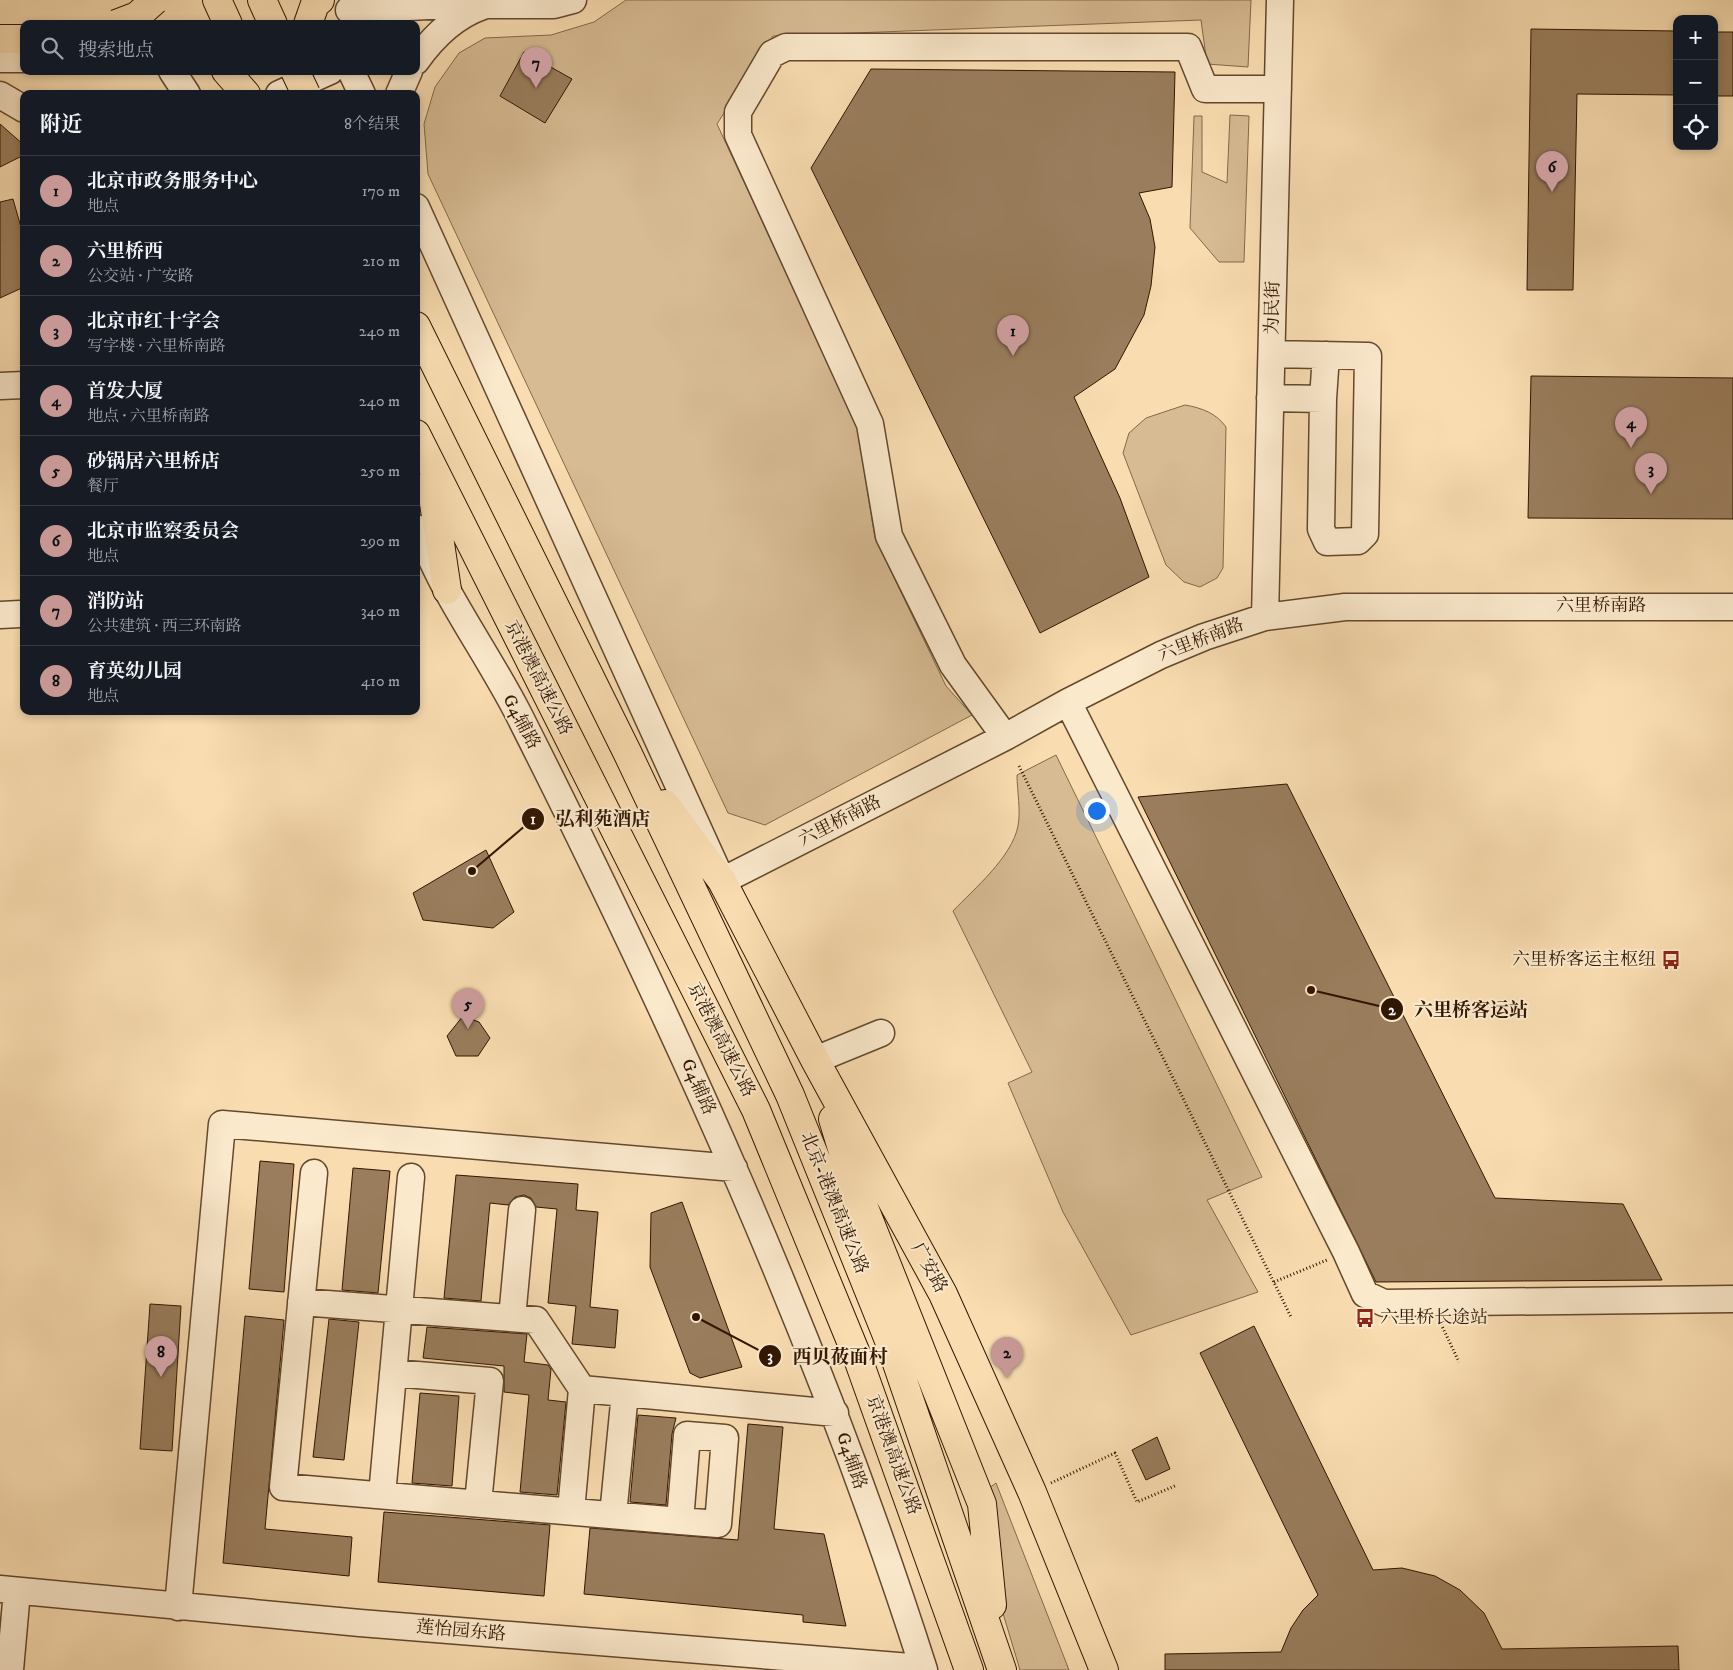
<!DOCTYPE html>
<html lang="zh">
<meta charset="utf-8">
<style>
body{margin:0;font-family:"IM FELL DW Pica","Noto Serif SC",serif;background:#20242c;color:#f1f3f6}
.controls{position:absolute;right:15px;top:15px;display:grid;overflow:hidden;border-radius:10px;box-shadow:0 2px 8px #0003}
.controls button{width:45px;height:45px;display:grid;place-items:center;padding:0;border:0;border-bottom:1px solid #363941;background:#171b24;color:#f1f3f6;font:25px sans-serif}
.you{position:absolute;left:1096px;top:810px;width:18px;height:18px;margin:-12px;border:4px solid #fff;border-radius:50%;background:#1a73e8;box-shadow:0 0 0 8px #1a73e833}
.badge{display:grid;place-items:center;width:32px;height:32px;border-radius:50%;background:#c59692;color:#111;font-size:16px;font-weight:700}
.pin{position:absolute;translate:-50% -41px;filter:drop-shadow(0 1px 2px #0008)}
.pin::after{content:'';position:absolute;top:26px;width:18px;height:15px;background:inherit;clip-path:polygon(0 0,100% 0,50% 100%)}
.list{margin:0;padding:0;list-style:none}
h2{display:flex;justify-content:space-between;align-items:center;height:65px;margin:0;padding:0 20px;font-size:21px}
h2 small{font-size:16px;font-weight:400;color:#9ea1a6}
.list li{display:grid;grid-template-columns:32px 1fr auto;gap:15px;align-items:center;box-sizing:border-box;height:70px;padding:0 20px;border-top:1px solid #363941}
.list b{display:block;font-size:19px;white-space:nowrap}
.list p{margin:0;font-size:16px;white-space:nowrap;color:#9ea1a6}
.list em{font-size:16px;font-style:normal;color:#9ea1a6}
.icon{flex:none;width:28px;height:28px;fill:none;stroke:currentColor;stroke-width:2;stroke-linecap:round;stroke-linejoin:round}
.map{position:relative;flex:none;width:1733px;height:1670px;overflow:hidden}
.search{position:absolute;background:#171b24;box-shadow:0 2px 8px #0003;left:20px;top:20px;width:400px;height:55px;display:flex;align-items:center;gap:12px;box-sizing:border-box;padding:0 18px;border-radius:10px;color:#9ea1a6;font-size:19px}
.panel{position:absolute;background:#171b24;box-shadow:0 2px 8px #0003;left:20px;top:90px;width:400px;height:625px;border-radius:10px}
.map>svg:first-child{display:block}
.green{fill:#d7bb93;stroke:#84684a}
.building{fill:#997d5c;stroke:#311600}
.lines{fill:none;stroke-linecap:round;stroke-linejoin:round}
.minor-casing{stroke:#63482c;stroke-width:29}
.highway-casing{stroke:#311600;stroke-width:30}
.path{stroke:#311600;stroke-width:3;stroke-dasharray:1 2.5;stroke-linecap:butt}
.minor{stroke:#fbe9cc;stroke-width:26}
.highway{stroke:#f9ddb1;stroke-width:28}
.highway-bridge-casing{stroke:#311600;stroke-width:30;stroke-linecap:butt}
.highway-bridge{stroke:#f9ddb1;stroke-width:28}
.labels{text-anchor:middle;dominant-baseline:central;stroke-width:4;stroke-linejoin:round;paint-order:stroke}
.street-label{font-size:18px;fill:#311600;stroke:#fbe9cc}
.poi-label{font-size:18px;fill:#311600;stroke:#fbe9cc;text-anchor:end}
.leader{fill:none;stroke:#311600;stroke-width:2}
.callout-dot{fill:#311600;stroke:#fbe9cc;stroke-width:2}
.mark-label{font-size:15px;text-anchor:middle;font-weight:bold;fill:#fff}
.callout-label{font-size:19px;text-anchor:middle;font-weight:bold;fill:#311600;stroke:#fbe9cc;stroke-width:4;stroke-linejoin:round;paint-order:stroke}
</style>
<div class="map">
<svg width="1733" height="1670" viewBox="0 0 1733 1670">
<rect width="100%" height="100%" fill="#f9ddb1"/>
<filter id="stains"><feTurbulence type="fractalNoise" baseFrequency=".004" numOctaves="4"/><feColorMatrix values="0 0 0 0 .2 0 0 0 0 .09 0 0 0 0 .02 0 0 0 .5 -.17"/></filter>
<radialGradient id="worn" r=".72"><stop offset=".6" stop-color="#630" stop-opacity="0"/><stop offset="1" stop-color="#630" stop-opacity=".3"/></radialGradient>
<!-- green -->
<path class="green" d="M626,0H1251L1248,67L1207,64L1201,20L773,36L717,124L857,426L875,538L946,686L972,715L765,825L728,813L428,174L424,124L435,87L459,53L485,38L551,35L594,22Z
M1230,115L1249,116L1244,262H1219L1190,228L1194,116H1202V172L1227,183Z
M1185,405C1202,408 1216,413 1226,427L1223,568L1217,578L1200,587L1184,582L1166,565L1123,453L1129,433L1146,418Z
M1056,755L1262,1177L1207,1200L1258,1292L1131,1335L1063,1212L1008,1083L1032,1072L953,911C974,889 1012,857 1018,826C1021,810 1017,791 1017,775Z
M996,1483L1069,1670H1020L1002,1610L985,1491Z"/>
<!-- building -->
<path class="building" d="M1531,29L1677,31V95L1577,94L1573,290H1527Z
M1714,32H1733V96H1714Z
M524,52L572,79L545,123L500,96Z
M871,69L1175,72L1172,187L1139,193L1150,219L1155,247L1151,286L1144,315L1115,369L1074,397L1120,498L1149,577L1040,633L811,168Z
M0,124L24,145V155L0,167Z
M13,199L24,238V287L0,298V202Z
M1531,376L1733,378V519L1528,518Z
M1287,784L1495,1198L1623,1204L1662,1280L1376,1282L1138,797Z
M486,850L514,912L493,928L423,920L413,893Z
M463,1016L479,1022L490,1038L478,1056H456L447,1036Z
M260,1161L294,1164L284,1292L249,1289Z
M353,1168L390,1171L378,1293L342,1290Z
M456,1175L578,1184L576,1210L598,1212L590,1307L618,1310L615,1348L572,1344L576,1306L548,1303L557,1209L536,1207L531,1198L524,1195L515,1197L508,1205L490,1203L481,1301L444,1298Z
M682,1202L742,1367L700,1378L690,1373L650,1267L651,1213Z
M150,1304L181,1306L172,1451L140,1449Z
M245,1316L284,1320L265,1529L352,1537L349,1576L223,1563Z
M329,1319L359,1322L344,1460L313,1457Z
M1254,1326L1373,1570L1402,1568L1435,1576L1460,1590L1484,1613L1502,1649L1678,1646L1679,1670H1165V1654L1281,1652L1291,1628L1303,1610L1318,1595L1200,1353Z
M427,1327L527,1334L524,1362L548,1365L551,1369L548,1400L566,1402L557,1495L520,1492L529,1395L504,1392V1366L423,1358Z
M420,1393L459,1396L452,1486L412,1483Z
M638,1415L676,1418L672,1434L666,1505L630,1502Z
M748,1424L783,1427L774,1529L824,1534L846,1626L803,1622V1615L584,1594L590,1528L738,1540Z
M1157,1437L1170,1469L1146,1480L1132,1450Z
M384,1512L550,1525L544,1596L378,1582Z"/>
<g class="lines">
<!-- minor casing -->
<g class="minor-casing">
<path id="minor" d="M349,10L448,5H554L573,0
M0,59H24
M416,61C433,37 454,16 483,6
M172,71L187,94
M351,71L362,94
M279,94L330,71
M399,94L409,71
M0,95L24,109
M416,207L722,881L1005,737L1068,702L1161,655L1204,637L1265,617L1345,607H1733
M0,386L24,385
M1270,398L1323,399L1321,529L1327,542L1358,541L1365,534L1368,356L1272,354
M1323,399L1326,355
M416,528C427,548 436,570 447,590C470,632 497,672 519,715C675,1024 819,1340 924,1670
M0,615L20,614
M1265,617L1280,0
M1068,702L1346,1252L1365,1294L1384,1303L1733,1299
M1005,737L953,665L889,536L870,424L738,135V112L772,54L786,47H1188L1205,89H1278
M815,1060L881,1033
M314,1173L283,1487L680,1521L718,1524L725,1438L687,1435L680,1521
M301,1302L536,1320L582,1389
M512,1318L522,1210
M393,1373L490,1381L478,1503
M382,1495L411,1177
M571,1511L582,1389L835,1413
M613,1515L625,1393
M0,1589L360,1623L923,1668
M178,1607L222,1124L734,1168
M10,1670L17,1591"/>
</g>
<!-- highway casing -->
<g class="highway-casing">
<path id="highway" d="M217,0L228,24
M262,0L273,24
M308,24L315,4L320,0
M0,39H24
M226,71L246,94
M416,326L627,752L790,1095L890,1343L1002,1670
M416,434L756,1110L857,1356L969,1670
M431,483L447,590
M665,804L722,881L815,1060L943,1294L1032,1492L1104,1670
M833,1119L847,1165L982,1504L992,1605"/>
</g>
<!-- path -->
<path class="path" d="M1019,766L1291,1317
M1274,1282L1327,1260
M1441,1324L1459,1362
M1051,1483L1115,1453L1137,1502L1177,1485"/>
<!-- minor -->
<use href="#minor" class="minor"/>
<!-- highway -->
<use href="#highway" class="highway"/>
<!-- highway-bridge casing -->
<g class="highway-bridge-casing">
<path id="highway-bridge" d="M116,24L137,16L155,0
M295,71L306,94"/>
</g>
<!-- highway-bridge -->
<use href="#highway-bridge" class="highway-bridge"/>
</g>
<!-- icons -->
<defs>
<g id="bus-bare" transform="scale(1.5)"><path d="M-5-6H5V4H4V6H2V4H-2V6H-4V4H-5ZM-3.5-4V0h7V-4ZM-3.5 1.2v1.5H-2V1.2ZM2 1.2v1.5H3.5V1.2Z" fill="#8f2418" stroke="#fbe9cc" stroke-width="2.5" paint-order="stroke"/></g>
</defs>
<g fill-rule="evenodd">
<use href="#bus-bare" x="1671" y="960"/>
<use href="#bus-bare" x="1365" y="1318"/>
</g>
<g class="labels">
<!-- street labels -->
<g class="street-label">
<text transform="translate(1273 308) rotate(-89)">为民街</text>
<text x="1601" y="606">六里桥南路</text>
<text transform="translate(1201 640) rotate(-21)">六里桥南路</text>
<text transform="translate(538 678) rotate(63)">京港澳高速公路</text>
<text transform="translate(521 722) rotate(62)">G4辅路</text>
<text transform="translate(840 821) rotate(-27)">六里桥南路</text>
<text transform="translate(721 1040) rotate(63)">京港澳高速公路</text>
<text transform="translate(698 1087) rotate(66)">G4辅路</text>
<text transform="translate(834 1203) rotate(68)">北京-港澳高速公路</text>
<text transform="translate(929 1268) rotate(61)">广安路</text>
<text transform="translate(893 1455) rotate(70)">京港澳高速公路</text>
<text transform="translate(851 1461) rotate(71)">G4辅路</text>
<text transform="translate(461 1631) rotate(5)">莲怡园东路</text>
</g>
<!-- poi labels -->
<g class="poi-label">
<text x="1656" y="960">六里桥客运主枢纽</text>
<text x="1380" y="1318" text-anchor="start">六里桥长途站</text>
</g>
</g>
<!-- callouts -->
<path class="leader" d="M472 871L533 819M1311 990L1392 1009M696 1317L770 1356"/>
<g class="callout-dot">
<circle cx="472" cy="871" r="5"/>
<circle cx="1311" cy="990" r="5"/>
<circle cx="696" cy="1317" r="5"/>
<circle cx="533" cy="819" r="12"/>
<circle cx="1392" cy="1009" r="12"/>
<circle cx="770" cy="1356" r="12"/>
</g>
<g class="mark-label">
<text x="533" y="824">1</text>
<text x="1392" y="1015">2</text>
<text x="770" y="1361">3</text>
</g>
<g class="callout-label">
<text x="603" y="825">弘利苑酒店</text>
<text x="1471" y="1016">六里桥客运站</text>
<text x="840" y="1363">西贝莜面村</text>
</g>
<rect width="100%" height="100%" filter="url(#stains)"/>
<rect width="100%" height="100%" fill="url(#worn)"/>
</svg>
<div class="controls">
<button>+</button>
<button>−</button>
<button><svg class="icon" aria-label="locate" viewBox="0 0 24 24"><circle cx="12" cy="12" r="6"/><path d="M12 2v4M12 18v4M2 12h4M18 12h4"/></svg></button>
</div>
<div class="you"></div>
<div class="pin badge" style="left:1013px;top:356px">1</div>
<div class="pin badge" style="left:1007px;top:1378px">2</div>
<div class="pin badge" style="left:1651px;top:494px">3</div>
<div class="pin badge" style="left:1631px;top:448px">4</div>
<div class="pin badge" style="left:468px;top:1029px">5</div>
<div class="pin badge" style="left:1552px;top:192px">6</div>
<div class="pin badge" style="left:536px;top:88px">7</div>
<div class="pin badge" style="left:161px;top:1377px">8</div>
<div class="search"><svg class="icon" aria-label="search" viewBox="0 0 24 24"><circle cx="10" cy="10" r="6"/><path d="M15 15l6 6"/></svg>搜索地点</div>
<section class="panel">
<h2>附近<small>8个结果</small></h2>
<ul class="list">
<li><span class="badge">1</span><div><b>北京市政务服务中心</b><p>地点</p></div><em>170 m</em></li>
<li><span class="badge">2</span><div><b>六里桥西</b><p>公交站 · 广安路</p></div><em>210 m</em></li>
<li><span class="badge">3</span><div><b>北京市红十字会</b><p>写字楼 · 六里桥南路</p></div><em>240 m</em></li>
<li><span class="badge">4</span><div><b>首发大厦</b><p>地点 · 六里桥南路</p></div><em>240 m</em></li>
<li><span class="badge">5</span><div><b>砂锅居六里桥店</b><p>餐厅</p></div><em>250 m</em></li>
<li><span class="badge">6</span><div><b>北京市监察委员会</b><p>地点</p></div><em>290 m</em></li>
<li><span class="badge">7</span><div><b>消防站</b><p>公共建筑 · 西三环南路</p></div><em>340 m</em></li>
<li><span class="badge">8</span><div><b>育英幼儿园</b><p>地点</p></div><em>410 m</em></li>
</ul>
</section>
</div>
